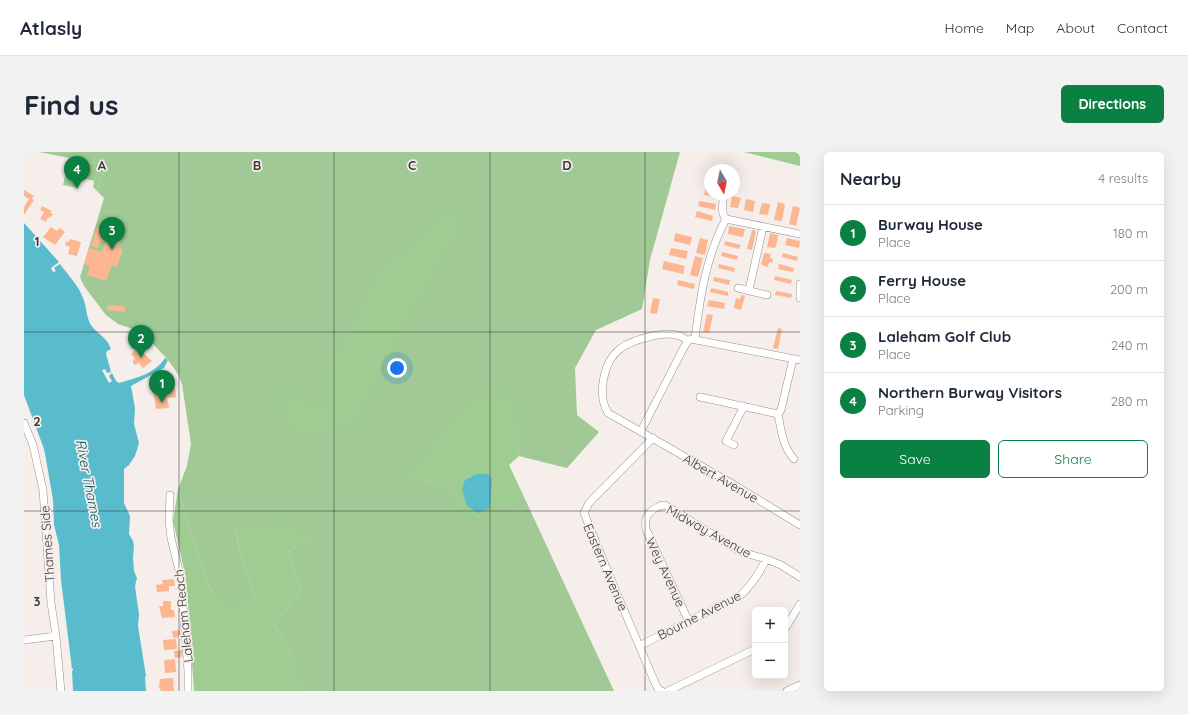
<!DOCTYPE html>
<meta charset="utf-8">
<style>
body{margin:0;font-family:Quicksand,sans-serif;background:#f2f2f3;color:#1f2937}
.controls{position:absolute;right:12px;bottom:12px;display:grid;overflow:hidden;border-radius:6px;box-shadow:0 4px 16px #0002}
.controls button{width:36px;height:36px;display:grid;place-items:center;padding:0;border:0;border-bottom:1px solid #e0e1e3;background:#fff;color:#1f2937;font:20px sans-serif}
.compass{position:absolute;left:680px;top:12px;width:36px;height:36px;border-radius:50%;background:#fff;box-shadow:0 4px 16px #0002;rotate:171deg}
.you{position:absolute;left:373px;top:216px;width:14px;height:14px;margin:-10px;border:3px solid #fff;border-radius:50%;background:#1a73e8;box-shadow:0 0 0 6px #1a73e833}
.badge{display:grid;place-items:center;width:26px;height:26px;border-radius:50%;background:#0b8043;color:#fff;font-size:13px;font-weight:700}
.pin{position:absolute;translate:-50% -33px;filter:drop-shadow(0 1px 2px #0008)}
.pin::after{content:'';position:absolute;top:21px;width:14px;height:12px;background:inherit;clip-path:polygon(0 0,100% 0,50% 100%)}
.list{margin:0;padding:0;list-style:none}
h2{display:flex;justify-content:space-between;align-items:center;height:52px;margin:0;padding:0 16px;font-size:17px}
h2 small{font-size:13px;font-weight:400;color:#747a83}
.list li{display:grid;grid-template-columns:26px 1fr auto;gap:12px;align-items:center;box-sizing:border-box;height:56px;padding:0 16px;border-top:1px solid #e0e1e3}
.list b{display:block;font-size:15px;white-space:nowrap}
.list p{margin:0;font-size:13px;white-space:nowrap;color:#747a83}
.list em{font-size:13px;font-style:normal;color:#747a83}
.actions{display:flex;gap:8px;padding:12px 16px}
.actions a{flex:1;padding:9px 0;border:1px solid #0b8043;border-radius:6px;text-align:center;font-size:14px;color:#0b8043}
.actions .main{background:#0b8043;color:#fff}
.map{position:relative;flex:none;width:776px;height:539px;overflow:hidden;border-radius:6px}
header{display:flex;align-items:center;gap:24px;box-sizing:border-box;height:56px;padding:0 20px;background:#fff;border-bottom:1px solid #e0e1e3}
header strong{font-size:19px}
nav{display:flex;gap:22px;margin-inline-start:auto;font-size:14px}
.intro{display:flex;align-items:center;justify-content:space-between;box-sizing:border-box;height:96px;padding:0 24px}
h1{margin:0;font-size:28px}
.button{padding:10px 18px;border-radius:6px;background:#0b8043;color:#fff;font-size:14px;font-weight:700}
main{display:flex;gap:24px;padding:0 24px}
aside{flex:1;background:#fff;border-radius:6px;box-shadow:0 4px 16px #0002}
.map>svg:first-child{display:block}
.green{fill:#a0c995}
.forest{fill:#9ecc91}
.water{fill:#59bccd}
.building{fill:#fcb792}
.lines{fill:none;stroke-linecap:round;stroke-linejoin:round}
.street-casing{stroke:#97908d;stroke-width:8}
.street{stroke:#fff;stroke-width:7}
.grid{fill:none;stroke:#3c3937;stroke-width:1;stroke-opacity:0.55}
.labels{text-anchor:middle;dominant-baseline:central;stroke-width:3.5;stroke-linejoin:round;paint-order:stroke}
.street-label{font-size:13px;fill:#3c3937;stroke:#f5eeea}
.water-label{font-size:14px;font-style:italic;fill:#035c69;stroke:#f5eeea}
.grid-label{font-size:13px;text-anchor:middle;font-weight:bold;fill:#3c3937;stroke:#f5eeea;stroke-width:3.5;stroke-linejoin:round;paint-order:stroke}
</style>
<header>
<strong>Atlasly</strong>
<nav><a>Home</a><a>Map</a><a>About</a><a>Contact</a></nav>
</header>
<div class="intro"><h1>Find us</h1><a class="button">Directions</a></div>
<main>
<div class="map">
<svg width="776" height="539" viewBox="0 0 776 539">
<rect width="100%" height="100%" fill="#f5eeea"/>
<!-- green -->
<path class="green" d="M15,0H656L626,108L618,157L572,178L551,216L553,263L575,280L543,316L495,304L489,242L384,322L429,340L456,367L500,345L590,539H278L264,493L250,473L278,436L264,400L285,385L211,379L221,419L231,444L206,454L185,435L154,337L163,314L167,292L158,232L154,222L144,208L118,180L94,172L82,163L60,134L56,125L80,46L74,40L81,13Z"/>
<!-- forest -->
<path class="forest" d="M720,0H776V14Z
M45,6L81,13L74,40L69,35L70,29L56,25L54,36L39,33Z
M426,59L438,72L412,115L330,270L298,282L263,277L259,238L308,261L299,227L355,120Z
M490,242L495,304L485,313L500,345L456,368L432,357L428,340L384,322L450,244Z
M154,337L185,435L206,453L231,444L221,419L211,379L259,372L285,385L264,400L278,436L250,473L264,493L273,520L278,539H170L162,426L149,369Z"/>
<!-- water -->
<path class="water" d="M0,71L35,110L27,116L29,120L32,119L30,116L36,112C43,122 55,134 59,146C63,155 62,165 67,173C74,183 83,185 87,197L83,199L82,202L87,220L83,221L81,217L78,218L85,231L88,229L85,224L88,221L92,229L95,231C113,225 130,223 141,206L144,208L140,216L107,234L111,256L110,272L115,291L111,304L105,313L100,317V351L106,364L105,382L109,389L110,394L109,406L110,419L113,426L111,434L115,463L114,474L122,524L121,525L122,539H49L48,518L49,519V516L48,517L37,428L35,393L30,373L29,348L23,313L20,297L0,243Z
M453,322H464L468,327L466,356L454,361L443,354L438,337L441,328Z"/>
<!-- building -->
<path class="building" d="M682,35L686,36V42H693L692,45L680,43Z
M0,38L10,44L8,47L10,48L0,63V55L5,47L0,44Z
M708,44L717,46L714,56L706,55Z
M722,47L731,49L729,60L720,58Z
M675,49L692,52L691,58L674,54Z
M754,50L761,52L758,69L750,68Z
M738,51L746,52L744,63L735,62Z
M18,54L28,59L26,61L29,62L26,66L24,65L22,70L16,67L20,60L16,58Z
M769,54L776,56L772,74L765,72Z
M673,59L689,64L688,69L671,65Z
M88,68L102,73L94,96L99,97L93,115L88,113L82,129L63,123L66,114L60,112L65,96L78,100L81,90L76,89L74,96L67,94L73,75L85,79Z
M705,74L721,77L719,85L704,82Z
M27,75L33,79L36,76L41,80L31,93L19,85Z
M728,78L732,79L728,98L723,97Z
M651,81L668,85L666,93L650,89Z
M746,81L754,83L753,87H754L751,96L743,95Z
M676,86L684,88L681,103L672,101Z
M763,86L776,89L775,96L761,93Z
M46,87L57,90L53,104L44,102L46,95L41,93L42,89L45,90Z
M701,89L717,93L715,97L700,93Z
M647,96L664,99L662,107L645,103Z
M698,100L714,104L713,108L697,104Z
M740,101L747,102L746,106L749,107L748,111L745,110L744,115L737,113Z
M759,101L774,105L773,109L758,105Z
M671,104L679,106L674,125L666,123Z
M640,109L661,114L659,122L638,117Z
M695,112L711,116L710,120L694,116Z
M755,112L770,116L769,120L754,117Z
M751,124L768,128L767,132L750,128Z
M690,125L706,128L705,133L689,129Z
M654,128L671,132L670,137L653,133Z
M687,136L704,140V144L686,140Z
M752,139L768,142L767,146L751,143Z
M717,143L721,144L717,158L710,156L712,146L716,147Z
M629,146L636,147L633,162L626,161Z
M685,148L701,151L700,157L683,154Z
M84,153L101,154V160L83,158Z
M683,162L689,163L685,181L679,180Z
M754,176L758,177L754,197L749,196Z
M115,195L119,200H118L128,209L119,216L115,211L111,213L109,211V208L111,207L107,202Z
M151,236L152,245L143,246L145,256L132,257L129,239Z
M150,427L151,434H145V439L133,440L132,433L139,432L138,428Z
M139,449H147V458H150L151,465L138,466L135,454H139Z
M156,478L157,485L149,486L148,479Z
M152,487L153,497L140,498L139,488Z
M158,498V505L151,506L150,499Z
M151,507L152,520L141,521L140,508Z
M149,526L150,539H137L135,535L136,527Z"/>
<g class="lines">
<!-- street casing -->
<g class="street-casing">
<path id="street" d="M700,42C699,50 696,60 702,67L776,82
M776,132V146
M714,136L743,143
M725,138L739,75
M671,187C676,146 682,104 702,67
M664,189C661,187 659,185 656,184C641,178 609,188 597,196C579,209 573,243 584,261L707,331L776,373
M676,245L754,262L757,258L769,207
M754,262C757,278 759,295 770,307
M0,271L9,293L19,338L27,451L32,484L37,539
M617,279L659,197L664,189L667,187L776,208
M629,286L565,351L560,361L593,442L632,533L635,538L638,539
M710,293L702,289L720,254
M146,343L145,368L147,386L157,427L164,519V539
M665,470L622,377C622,374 621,370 622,367C624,360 634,353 641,353L714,398L721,401L742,407L757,413L776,425
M761,477L776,452
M0,488L32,484
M615,494L717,443C728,432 736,421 742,407
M644,539L731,497
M763,539L776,533"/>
</g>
<!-- street -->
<use href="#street" class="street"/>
</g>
<!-- grid -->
<path class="grid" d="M155,0V539M310,0V539M466,0V539M621,0V539M0,180H776M0,359H776"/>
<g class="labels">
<!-- street labels -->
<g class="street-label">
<text transform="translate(697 326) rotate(30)">Albert Avenue</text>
<text transform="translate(685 379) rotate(29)">Midway Avenue</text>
<text transform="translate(23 392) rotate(-94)">Thames Side</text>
<text transform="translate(582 415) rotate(67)">Eastern Avenue</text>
<text transform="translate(642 420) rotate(65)">Wey Avenue</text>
<text transform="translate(675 463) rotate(-27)">Bourne Avenue</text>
<text transform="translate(159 464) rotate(-96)">Laleham Reach</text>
</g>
<!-- water labels -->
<g class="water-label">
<text transform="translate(65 331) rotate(79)">River Thames</text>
</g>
</g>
<g class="grid-label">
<text x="78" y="18">A</text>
<text x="233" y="18">B</text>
<text x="388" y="18">C</text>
<text x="543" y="18">D</text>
<text x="13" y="94">1</text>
<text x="13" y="274">2</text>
<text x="13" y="454">3</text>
</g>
</svg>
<div class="controls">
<button>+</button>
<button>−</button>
</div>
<svg class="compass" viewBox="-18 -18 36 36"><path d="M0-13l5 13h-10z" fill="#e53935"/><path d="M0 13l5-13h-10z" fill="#747a83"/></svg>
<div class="you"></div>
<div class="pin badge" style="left:138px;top:251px">1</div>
<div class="pin badge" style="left:117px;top:206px">2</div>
<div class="pin badge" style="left:88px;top:98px">3</div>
<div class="pin badge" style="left:53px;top:37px">4</div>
</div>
<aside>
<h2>Nearby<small>4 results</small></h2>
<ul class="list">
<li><span class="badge">1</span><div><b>Burway House</b><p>Place</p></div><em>180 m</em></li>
<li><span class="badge">2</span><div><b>Ferry House</b><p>Place</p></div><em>200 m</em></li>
<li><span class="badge">3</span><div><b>Laleham Golf Club</b><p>Place</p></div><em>240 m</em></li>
<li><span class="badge">4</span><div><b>Northern Burway Visitors</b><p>Parking</p></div><em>280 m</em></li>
</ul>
<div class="actions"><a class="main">Save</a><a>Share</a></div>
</aside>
</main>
